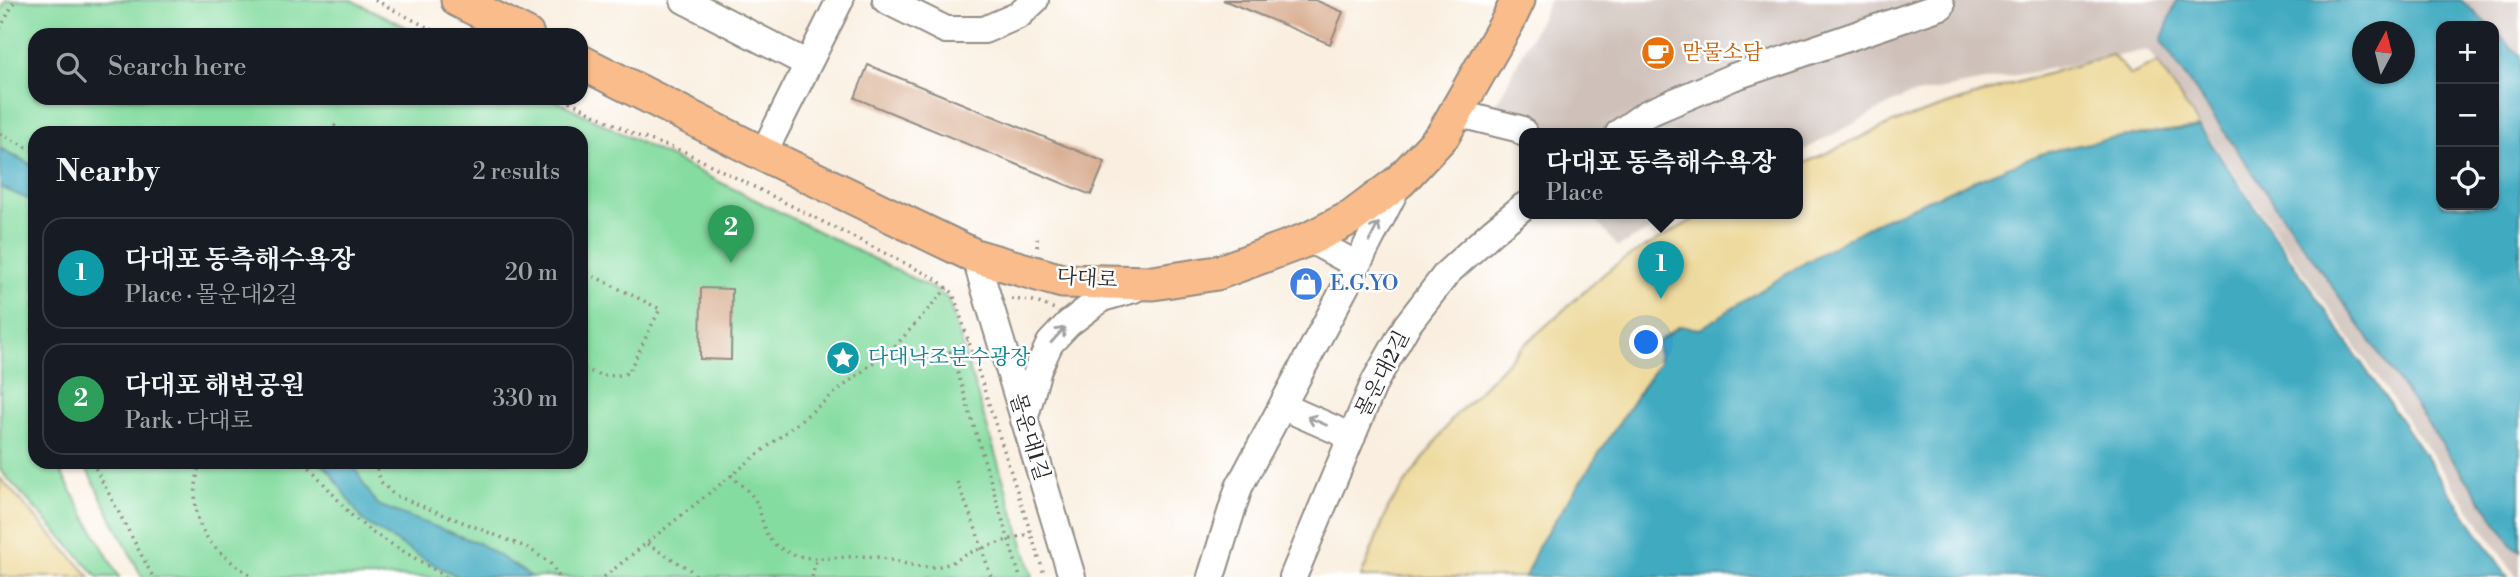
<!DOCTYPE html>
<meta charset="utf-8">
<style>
body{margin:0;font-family:"Libre Bodoni","Noto Serif KR",serif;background:#242831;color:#f1f3f6}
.controls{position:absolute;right:21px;top:21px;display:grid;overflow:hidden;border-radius:14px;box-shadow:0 2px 5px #0004}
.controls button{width:63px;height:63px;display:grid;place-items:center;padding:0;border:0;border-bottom:2px solid #363941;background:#171b24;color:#f1f3f6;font:35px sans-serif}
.compass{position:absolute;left:2352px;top:21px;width:63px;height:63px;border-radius:50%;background:#171b24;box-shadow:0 2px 5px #0004;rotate:7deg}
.you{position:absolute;left:1647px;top:343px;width:24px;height:24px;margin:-18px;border:5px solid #fff;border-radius:50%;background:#1a73e8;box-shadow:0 0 0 10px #1a73e833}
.badge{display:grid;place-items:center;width:46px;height:46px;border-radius:50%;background:#b45309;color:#fff;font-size:23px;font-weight:700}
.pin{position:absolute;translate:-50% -58px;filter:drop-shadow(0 2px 4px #0008)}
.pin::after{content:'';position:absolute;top:37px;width:24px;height:21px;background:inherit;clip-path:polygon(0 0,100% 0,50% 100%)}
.popup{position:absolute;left:1519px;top:128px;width:284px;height:91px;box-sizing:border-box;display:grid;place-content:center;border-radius:14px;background:#171b24;filter:drop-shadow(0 2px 5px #0005);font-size:23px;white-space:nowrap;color:#9ea1a6}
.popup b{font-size:26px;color:#f1f3f6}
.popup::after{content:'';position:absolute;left:50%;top:100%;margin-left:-14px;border:14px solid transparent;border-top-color:#171b24}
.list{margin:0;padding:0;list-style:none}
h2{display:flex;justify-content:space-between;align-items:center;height:91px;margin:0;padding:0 28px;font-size:30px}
h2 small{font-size:23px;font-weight:400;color:#9ea1a6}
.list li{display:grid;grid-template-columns:46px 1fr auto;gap:21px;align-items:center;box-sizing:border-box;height:112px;margin:0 14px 14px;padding:0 14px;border:2px solid #363941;border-radius:21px}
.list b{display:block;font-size:26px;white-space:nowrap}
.list p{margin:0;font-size:23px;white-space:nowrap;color:#9ea1a6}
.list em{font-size:23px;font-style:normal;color:#9ea1a6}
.icon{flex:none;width:38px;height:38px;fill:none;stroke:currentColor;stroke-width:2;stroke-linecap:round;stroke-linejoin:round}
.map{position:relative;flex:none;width:2520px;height:577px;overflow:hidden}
.search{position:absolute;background:#171b24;box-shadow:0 2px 5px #0004;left:28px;top:28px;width:560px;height:77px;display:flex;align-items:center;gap:18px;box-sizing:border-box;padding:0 24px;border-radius:21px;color:#9ea1a6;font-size:26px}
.panel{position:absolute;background:#171b24;box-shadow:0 2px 5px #0004;left:28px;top:126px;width:560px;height:343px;border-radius:21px}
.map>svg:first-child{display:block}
.industrial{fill:#cfc1ba;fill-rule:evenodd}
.green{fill:#85dca0;stroke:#588466;stroke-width:2}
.sand{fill:#eeda9e;stroke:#8c8264;stroke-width:2}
.water{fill:#41aac1;stroke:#366a76;stroke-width:2;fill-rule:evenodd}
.building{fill:#dab094}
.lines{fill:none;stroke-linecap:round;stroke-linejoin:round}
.minor-casing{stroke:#928c85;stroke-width:30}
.major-casing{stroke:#928c85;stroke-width:37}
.path{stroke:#928c85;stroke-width:3.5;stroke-dasharray:2 5;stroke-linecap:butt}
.minor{stroke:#fff;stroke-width:26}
.major{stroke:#fabc8b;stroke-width:33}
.oneway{stroke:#a0a0a0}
.labels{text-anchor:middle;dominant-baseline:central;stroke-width:5;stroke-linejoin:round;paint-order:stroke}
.food-label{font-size:21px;fill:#c56008;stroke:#fff;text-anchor:start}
.street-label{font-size:21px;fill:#2b2b2b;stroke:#fff}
.shop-label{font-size:21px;fill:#366cbe;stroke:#fff;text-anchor:start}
.culture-label{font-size:21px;fill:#0d838f;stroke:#fff;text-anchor:start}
</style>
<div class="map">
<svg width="2520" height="577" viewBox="0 0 2520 577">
<rect width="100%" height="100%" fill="#fff"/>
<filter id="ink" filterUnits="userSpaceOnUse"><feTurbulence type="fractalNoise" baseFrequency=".0143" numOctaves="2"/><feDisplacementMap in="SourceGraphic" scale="14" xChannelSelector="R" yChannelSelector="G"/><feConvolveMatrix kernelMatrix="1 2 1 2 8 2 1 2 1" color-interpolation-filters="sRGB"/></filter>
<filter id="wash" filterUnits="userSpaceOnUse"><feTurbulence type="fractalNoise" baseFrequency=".00686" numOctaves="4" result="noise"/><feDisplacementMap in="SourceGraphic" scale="28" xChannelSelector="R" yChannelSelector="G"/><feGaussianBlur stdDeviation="1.57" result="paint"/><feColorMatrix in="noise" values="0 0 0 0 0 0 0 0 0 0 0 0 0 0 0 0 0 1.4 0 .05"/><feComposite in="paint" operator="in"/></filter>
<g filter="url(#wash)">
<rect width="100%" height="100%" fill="#f9eedf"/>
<!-- industrial -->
<path class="industrial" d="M1550,0H2520V577H2517L2148,50L1906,96L1798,153V133H1524L1488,120ZM2441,26H2494V205H2441ZM2362,32H2404V74H2362Z
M1590,213H1682L1618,247Z"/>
<!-- green -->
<path class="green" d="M6,0H351L423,35H35V98H551L934,289L948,299L1033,577H142L83,462H581V133H35V166L0,148V13Z
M0,187L35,202V462H57V465L119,577H98L0,470Z"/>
<!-- sand -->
<path class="sand" d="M2112,55L2131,75L2157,62L2200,127L2113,138L2046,152L1958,187L1873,224L1794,269L1700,329L1679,326L1658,342L1659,362L1539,545L1525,577H1361L1389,506L1453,418L1520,349L1605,273L1621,261L1705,213H1798V166L1890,124L2002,87Z
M0,478L90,577H0Z"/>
<!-- water -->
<path class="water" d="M2177,0H2461L2489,26H2441V205H2494V31L2520,55V551L2513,546L2161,41ZM2362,32H2404V74H2362Z
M2200,127L2508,577H1525L1539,545L1659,362L1658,342L1680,326L1700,329L1794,269L1873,224L1958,187L2046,152L2113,138Z
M0,149L35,167V202L0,187Z
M320,462H352L364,485L378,505L478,543L532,577H459L427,561L363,521L330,472Z"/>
<g id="blocks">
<!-- building -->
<path class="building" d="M1223,0H1315L1343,12L1330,44Z
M868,65L1105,162L1091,195L855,98Z
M701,288L732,289L731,360L700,359Z"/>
</g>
</g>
<g filter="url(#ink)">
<use href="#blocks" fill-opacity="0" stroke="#928c85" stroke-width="2"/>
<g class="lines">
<!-- minor casing -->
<g class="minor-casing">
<path id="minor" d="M684,0L808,64
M886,0L946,30H984L1019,15L1035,0
M1455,113L1520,129L1524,133
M1619,133L1646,114L1733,77L1941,6
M763,154L840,0
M1309,239L1357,265L1398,185
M975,256L1072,577
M1282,406L1352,437
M1024,420L1038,369L1050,343L1068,324L1102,298L1134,289
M1211,577L1239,487L1357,265
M1293,577L1375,381L1407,325L1447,273L1492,232L1524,206"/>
</g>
<!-- major casing -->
<g class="major-casing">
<path id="major" d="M458,0L527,35
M581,62L763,154L975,256L1062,281L1153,283L1217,273L1309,239L1352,217L1400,181L1443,135L1508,21L1518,0"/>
</g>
<!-- path -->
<path class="path" d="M375,0L442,35
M0,29L15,0
M563,98L635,135L685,152L936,279L953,293L1045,577
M331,133L335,126L349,133
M0,134L35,151
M1037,247V235
M581,270L660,309L628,373C611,378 596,376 581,367
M1011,299L1033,301L1055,309
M949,353L957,371L1020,577
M932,364L968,340
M92,462L153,577
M200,462C186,525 203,542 252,577
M305,462L353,517L373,533L446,577
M375,462L381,482L394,495L528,548L550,563L559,577
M731,475C738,483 748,490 754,498C764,514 760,534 777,546C808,568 842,553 876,557C897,560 918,570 940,566C953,564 962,556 974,551C992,544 1012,539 1031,533
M957,482L975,527L991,577
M647,544L689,569L698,577
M604,577L899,342L947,288
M812,577L816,560"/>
<!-- minor -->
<use href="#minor" class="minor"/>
<!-- major -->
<use href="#major" class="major"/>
</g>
<!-- one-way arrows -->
<defs><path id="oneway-shaft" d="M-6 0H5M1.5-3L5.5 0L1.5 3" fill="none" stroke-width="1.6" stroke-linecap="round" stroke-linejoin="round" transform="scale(1.75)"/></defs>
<g class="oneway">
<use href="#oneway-shaft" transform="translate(1374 232) rotate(-63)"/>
<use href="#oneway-shaft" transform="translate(1058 335) rotate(-48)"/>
<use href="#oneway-shaft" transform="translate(1317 421) rotate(-156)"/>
</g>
</g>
<!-- icons -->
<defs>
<g id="cafe-disc" transform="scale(1.75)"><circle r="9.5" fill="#e8710a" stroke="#fff"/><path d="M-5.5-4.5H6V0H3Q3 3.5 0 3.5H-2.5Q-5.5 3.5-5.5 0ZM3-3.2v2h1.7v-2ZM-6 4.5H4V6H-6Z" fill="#fff"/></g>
<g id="shop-disc" transform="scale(1.75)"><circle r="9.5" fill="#3f7fe0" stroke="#fff"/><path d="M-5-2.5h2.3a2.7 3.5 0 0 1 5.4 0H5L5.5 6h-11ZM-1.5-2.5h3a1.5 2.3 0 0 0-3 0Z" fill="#fff"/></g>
<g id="sight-disc" transform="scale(1.75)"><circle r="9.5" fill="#0f9aa8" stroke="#fff"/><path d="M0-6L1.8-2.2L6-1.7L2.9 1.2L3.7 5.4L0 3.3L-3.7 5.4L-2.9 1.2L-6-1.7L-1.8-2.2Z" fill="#fff"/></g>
</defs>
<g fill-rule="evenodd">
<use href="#cafe-disc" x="1658" y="53"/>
<use href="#shop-disc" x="1306" y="284"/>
<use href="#sight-disc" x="843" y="358"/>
</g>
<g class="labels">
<!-- food labels -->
<g class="food-label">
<text x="1682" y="53">맏물소담</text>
</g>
<!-- street labels -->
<g class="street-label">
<text transform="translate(1087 279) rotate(4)">다대로</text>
<text transform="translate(1383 374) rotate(-63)">몰운대2길</text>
<text transform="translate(1029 437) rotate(73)">몰운대1길</text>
</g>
<!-- shop labels -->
<g class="shop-label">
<text x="1330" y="284">E.G.YO</text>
</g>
<!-- culture labels -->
<g class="culture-label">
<text x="868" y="358">다대낙조분수광장</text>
</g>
</g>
</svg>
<div class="controls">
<button>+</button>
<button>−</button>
<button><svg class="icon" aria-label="locate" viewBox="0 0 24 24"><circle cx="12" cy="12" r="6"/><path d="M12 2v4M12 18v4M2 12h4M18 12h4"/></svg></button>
</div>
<svg class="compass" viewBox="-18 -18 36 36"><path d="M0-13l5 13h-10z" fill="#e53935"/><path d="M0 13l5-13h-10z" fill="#9ea1a6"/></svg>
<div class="you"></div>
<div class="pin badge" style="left:1661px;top:299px;background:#0f9aa8">1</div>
<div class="popup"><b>다대포 동측해수욕장</b>Place</div>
<div class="pin badge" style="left:731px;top:263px;background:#2e9e5b">2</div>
<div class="search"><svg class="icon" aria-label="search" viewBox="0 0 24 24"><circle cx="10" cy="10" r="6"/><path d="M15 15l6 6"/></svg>Search here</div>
<section class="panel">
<h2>Nearby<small>2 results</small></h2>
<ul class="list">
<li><span class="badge" style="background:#0f9aa8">1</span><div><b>다대포 동측해수욕장</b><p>Place · 몰운대2길</p></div><em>20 m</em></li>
<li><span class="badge" style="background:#2e9e5b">2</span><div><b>다대포 해변공원</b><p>Park · 다대로</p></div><em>330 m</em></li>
</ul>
</section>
</div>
